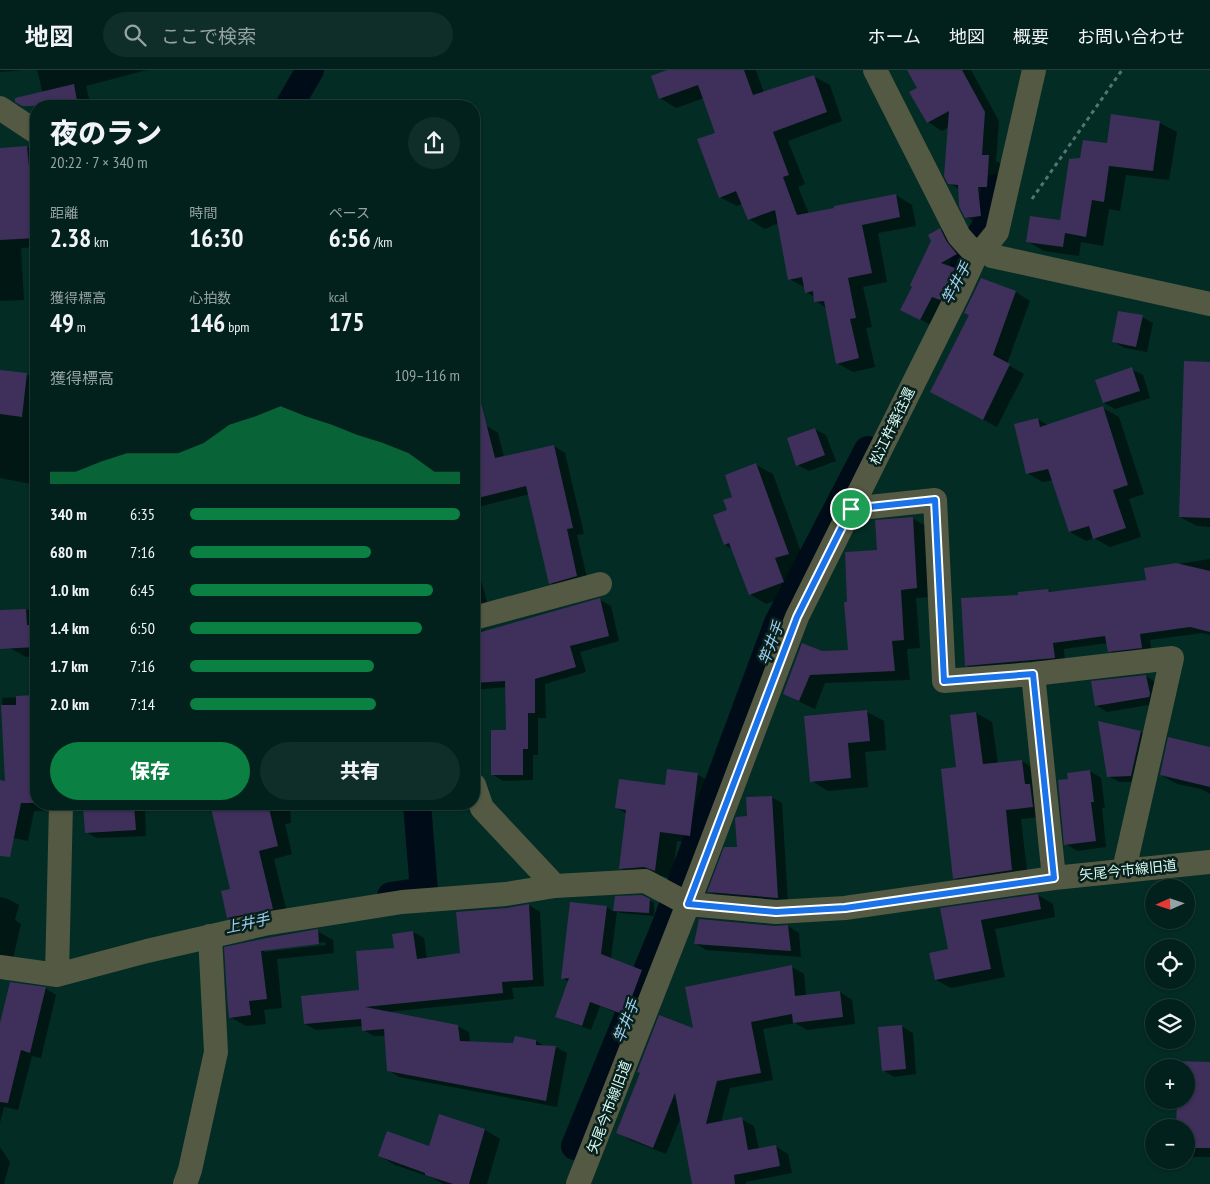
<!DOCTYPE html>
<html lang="ja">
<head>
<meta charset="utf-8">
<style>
	body { margin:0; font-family:"PT Sans Narrow","Noto Sans JP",sans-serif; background:#102e29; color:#f1f3f6; height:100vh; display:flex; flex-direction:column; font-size:19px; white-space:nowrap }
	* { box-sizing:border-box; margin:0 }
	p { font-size:16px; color:#96a3a3 }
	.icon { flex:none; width:28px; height:28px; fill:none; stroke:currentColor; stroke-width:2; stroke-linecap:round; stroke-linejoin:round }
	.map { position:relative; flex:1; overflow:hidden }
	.details { position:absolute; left:30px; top:30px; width:450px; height:710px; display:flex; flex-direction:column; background:#02211c; border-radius:20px; box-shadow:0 1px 4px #0004,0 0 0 1px #233e3b }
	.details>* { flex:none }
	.needle { width:32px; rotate:267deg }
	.tools { position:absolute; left:1145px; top:809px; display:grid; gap:10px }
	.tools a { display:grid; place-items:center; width:50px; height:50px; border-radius:50%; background:#02211c; box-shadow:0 1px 4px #0004,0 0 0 1px #233e3b; font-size:25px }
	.pin { position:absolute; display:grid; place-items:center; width:42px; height:42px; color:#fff; margin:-21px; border:2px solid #fff; border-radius:50%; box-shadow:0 1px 5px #0007 }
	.round { display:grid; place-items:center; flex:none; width:52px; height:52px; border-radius:26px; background:#102e29 }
	.summary { display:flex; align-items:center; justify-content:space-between; height:85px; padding:0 20px }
	h1 { font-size:28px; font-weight:800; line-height:38px }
	.metrics { display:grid; grid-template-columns:repeat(3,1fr); gap:8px; height:85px; padding:5px 20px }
	.metrics div { display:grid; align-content:center }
	.metrics b { font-size:25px; font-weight:800 }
	.metrics small { font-size:14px; font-weight:400 }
	.metrics p { font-size:14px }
	.chart { height:140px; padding:10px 20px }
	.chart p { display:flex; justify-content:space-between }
	.chart svg { width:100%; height:90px; margin-top:5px; fill:#0b8043; opacity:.7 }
	.action { display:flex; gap:10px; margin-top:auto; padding:10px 20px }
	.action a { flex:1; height:58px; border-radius:30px; background:#0b8043; color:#fff; font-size:20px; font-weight:800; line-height:58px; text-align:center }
	.action a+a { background:#102e29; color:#f1f3f6 }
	ul { padding:0 20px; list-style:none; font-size:16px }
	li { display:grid; grid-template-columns:80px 60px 1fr; align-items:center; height:38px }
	li i { height:12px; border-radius:6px; background:#0b8043 }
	header { display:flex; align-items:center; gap:30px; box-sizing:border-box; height:70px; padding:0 25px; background:#02211c; border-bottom:1px solid #233e3b }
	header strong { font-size:24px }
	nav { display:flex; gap:28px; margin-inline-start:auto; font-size:18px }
	.search { width:350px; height:45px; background:#102e29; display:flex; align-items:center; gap:12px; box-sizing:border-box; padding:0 18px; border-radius:28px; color:#96a3a3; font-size:19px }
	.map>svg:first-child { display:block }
	.shadow { fill:#0007; fill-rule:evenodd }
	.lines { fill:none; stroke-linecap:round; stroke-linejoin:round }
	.canal { stroke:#000c18; stroke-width:28 }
	.building { fill:#3f2f5b }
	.path { stroke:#517770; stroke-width:3; stroke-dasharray:4 4; stroke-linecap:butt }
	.street { stroke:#545943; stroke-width:24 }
	.route-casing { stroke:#fff; stroke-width:10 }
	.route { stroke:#1a73e8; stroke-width:6 }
	.labels { text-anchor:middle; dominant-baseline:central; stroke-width:5; stroke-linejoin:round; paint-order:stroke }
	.street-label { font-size:14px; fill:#d9fcf4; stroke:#09201c }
	.water-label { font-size:15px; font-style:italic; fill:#9fd1f4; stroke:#09201c }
</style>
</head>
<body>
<header>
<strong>地図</strong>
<div class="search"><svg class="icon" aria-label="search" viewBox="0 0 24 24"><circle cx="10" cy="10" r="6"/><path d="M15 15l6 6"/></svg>ここで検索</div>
<nav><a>ホーム</a><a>地図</a><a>概要</a><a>お問い合わせ</a></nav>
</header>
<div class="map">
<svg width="1210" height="1114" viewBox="0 0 1210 1114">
	<rect width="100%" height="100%" fill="#032c25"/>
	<!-- shadow -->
	<path class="shadow" d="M0,0h24l-24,2z
		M37,0h110l-61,16 5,20h-45z
		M671,0h85l8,23 49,-17 17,9 12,36 -54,20 17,43 -7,3 11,27 87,-19 16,10 4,21 -38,7 9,49 -24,5 9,40 -6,1 9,39 -22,5 -16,-9 -11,-55 -10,-7 -1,-4 -9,-5v-4l-17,-9 -10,-56 -14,6 -16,-10 -7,-15 -5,2 -17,-9 -4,-63 -12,-36 -28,10 -16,-10z
		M909,0h62l28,51 -3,40 7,4 -2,30 -9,-1 3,30 -14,1 -15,-8 -7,-28 -10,-6v-56l-7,4 -14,-9 -10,-34z
		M165,34l5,2h-10z
		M1160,53l17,9 -8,48 -43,-5 -6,36 -11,-2 -6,37 -22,-4 -2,14 -35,-5 -17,-10 34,-19 20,-63z
		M27,77l9,5v95l-15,1 3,52 -24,1v-151z
		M940,159l10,6 16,25 -14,9 12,6 -33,50 -19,-10z
		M981,210l35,12 14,9 -23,63 17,10 -27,53 -51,-27z
		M1142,247l11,6 -6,29 -22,-4 -11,-6z
		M1210,293v164l-13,-1 -17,-9z
		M1131,299l12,6 7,23 -35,11 -11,-6z
		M0,301l26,3 10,6 -4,46h4v59l-36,-7z
		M1103,338l16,9 25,77 -15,5 12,38 -31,10 -16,-9 -8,3 -16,-9 -17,-52 -10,2 -16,-9 11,-54 11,7z
		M487,356l11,7 6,24 50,-11 11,7 19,81 -7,1 11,47 -27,7 -11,-6 -20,-89 -56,14v-78z
		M815,359l11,6 10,26 -27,10 -11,-6z
		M756,395l17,9 32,89 -14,5 9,24 -34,12 -16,-10 -18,-45 -7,-4 9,-48z
		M912,448l16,9 4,70 -16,1 4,50 -13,1 3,31 -85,3 -10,26 -15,-7 -16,-9 37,-41 29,-1 -1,-48 29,-51z
		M474,485l15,54 -15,8z
		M1210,489v76l-8,-2 -52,7 2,14 -32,3 -11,-6 -1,-8 -44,6 1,14 -88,8 -11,-6 54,-68 28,-7 3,2 96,-10 -2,-13z
		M600,530l11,6 8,35 -39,11 6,20 -41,12 1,34h-8v37h-5v25l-30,1 -11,-7 15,-43v-44l-33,3v-58l12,-2 1,1z
		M36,539v47l-10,1 -16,-9 3,-37z
		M1146,606l11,7 3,20 -53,9 -11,-7z
		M36,626v108h19v6l-21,1 -6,30 -28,-6v-54l6,1 -4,-84z
		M867,642l17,9 2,29 -21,2 3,35 -40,4 -16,-10z
		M976,643l16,9 6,42 24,-3 16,10 11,45 -28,3 7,60 -58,8 -16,-9z
		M1099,653l42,9 11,7 -10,43h-23l-11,-6z
		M1210,676v48l-9,-5 -24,-5 -16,-9 49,-27z
		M668,701l30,4 17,9 -8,61 -30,-4 -5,38 -10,-3 -25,2 -17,-10 7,-54 -10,-6 49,-22z
		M1090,701l11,7 4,30h-3l4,39 -29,4 -11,-7 3,-64v-6z
		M771,727l11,6 6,100 -69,-6 -10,-6 29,-43 10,-31z
		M134,734l11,6 1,26 -49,2 -11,-6 -1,-26z
		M148,734h49v4l-38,2z
		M211,734h79l1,19 -6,1 7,30 -18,5 14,58 -44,9 -16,-8 3,-28z
		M1038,825l15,9 2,13 -60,12 10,48 -54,11 -15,-8 14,-30 -9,-41z
		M642,826l12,7v13l-34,-3 -3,-2 -6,47 30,13 10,5 -16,44 -35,-14 -9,24 -25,-9 -9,-5 12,-34 -6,-4 8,-75 36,4 7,5 2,-14z
		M0,827l8,2 11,6 -4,15 6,4 -8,35 -13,-3z
		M529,835l11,7 4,74 -32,2 2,11 -127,13 70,14 12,6 1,11 44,1 22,-3 10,6h10l11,6 -10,54 -158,-30 -11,-7 -2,-34h-12l-11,-6v-4l-47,4 -11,-6 55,-32 35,-43 18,-17 11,6 3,21 34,-5 46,-45z
		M788,856l11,7 2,24 -95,-7 -11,-7z
		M317,861l16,9 1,13 -57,6 5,49 -18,2 2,14 -20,2 -16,-9 -4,-69zM325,872l1,3 -62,7v-1l6,-2z
		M792,897l12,7 2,22 34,-4 12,8 3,24 -48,6 -12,-7 -32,6 10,51 -43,8 -9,34 20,-3 13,7 5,23 16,-3 13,8 4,19 -46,9v2h-53l-12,-67 -15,37 -36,-14 -12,-8 77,-102z
		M45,918l11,7 -15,63 -9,-2 -14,54 -14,-3 -4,16v-94z
		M901,956l12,7 3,41 -22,3 -11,-7z
		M1210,993v94h-16l-8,-5v-24l-8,-28h8v-32z
		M485,1060l15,9 -13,45h-44l-10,-6 -38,-13 -15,-9 50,-8z
		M0,1077l10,15 -6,22h-4z"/>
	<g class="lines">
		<!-- canal -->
		<path class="canal" d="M289,36l21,-36
			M964,193l24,-41 8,-34
			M391,826l33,-5 -7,-87
			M575,1076l90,-219 113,-304 90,-173"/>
	</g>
	<!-- building -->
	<path class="building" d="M667,0h77l9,25 61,-20 13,37 -54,20 16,43 -6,2 14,38 37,-7v-2l62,-12 4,23 -38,8 10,48 -24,5 8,40 -6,1 9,39 -23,6 -12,-63 -10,1 -1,-11 -8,2 -3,-16 -14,3 -13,-70 -27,10 -12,-29 -17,7 -22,-59 18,-6 -17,-48 -39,14 -8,-23z
		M907,0h55l23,42 -3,43h7l-2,32h-9l3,29 -16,2 -6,-12 -1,-21 -10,-1 -4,-8 5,-65 -22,12 -18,-31 8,-4z
		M74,14l4,22h-56l-7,-4v-4z
		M1111,44l49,7 -7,50 -44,-5 -5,36 -12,-2 -6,37 -21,-4 -2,14 -37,-5 4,-26 30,4 9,-61 11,-1 3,-18 24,3z
		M27,76l5,51h4v41l-36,2v-92z
		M940,158l7,14 10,12 -16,9 14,5 -15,32 -8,-3 -12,23 -20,-10 12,-23 -2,-2 21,-44 -3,-6z
		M981,208l35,13 -23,64 17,9 -27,56 -53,-28 39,-77 -5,-2z
		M1118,241l25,4 -7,32 -24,-5z
		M1184,291l26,1v156l-31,-1z
		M1132,297l8,24 -37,12 -8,-23z
		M0,300l27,3 -5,44 -22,-3z
		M481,333l14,55 59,-13 19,83 -6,1 10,47 -28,8 -23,-98 -52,13v-95z
		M1103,336l25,79 -15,5 13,38 -33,11 -4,-13 -20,6 -21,-63 -22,5 -12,-50 24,-6 2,9z
		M815,358l10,27 -29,11 -9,-28z
		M756,393l33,91 -14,4 9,24 -35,13 -20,-52 -5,2 -11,-30 14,-5 -4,-10 9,-3 -7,-22z
		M913,447l4,71 -16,2 3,50 -12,1 3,30 -85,4 -11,26 -16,-7 19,-51 20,8 26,-1 -4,-48h3l-2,-50 32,-2 -2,-30z
		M1176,493l34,8v61l-20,-5 -50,7 2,14 -34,4 -3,-16 -52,7 2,15 -90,8 -4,-68 57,-3v-3l30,-3 1,3 97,-12 -2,-12z
		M600,528l9,38 -39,10 6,21 -41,12v34h-7v36h-5v26h-32v-45h15l-1,-49 -31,2v-49z
		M26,539l1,16 9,-1v23l-36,2v-39z
		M1146,605l4,19 -1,3 -54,9 -4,-25z
		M36,625v108h-15l-11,54 -10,-1v-76l5,1 -4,-76h15v-9z
		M867,640l3,31 -22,2 3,35 -41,4 -6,-66z
		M976,642l7,52 39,-4 3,24h5l3,23 -27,3 6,60 -59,9 -12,-110 15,-2 -6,-52z
		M1098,651l43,10 -10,45 -24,1z
		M1168,667l42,10v40l-50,-12z
		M667,699l31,4 -8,63 -30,-4 -5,39 -11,-4 -25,2 7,-59 -11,-2 4,-29 46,6z
		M1090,700l4,32h-3l5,39 -32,4 -6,-65 10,-1 -1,-6z
		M772,726l6,102 -71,-6 17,-45h13l-2,-28 1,-2 11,-1 -1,-19z
		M109,734h25l2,26 -51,3 -2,-28z
		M210,734h58l10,42 -19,5 14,58 -46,9 -6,-27 9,-2z
		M1038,824l3,15 -60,11 10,49 -56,11 -6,-27 19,-4 -8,-41z
		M642,825l8,4 -1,14 -36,-2 2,-15z
		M570,832l37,4 -6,48 41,16 -17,45 -35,-13 -8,24 -27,-9 14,-39 -8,1z
		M529,834l4,76 -31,2 1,11 -138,14 93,18 2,16 53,2 2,-7 21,4v5l20,1 -10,55 -159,-30 -3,-42 -22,2 -1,-12 -57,5 -3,-28 58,-6 -3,-39 38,-3 -2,-14 21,-3 4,28 43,-6 -4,-41 51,-4z
		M699,849l76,7 13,-1 3,26 -97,-7z
		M318,859l1,15 -58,7 6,48 -18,2 2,14 -22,3 -2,-22 -3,-49 43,-9z
		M792,895l3,31 45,-5 3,26 -50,6 -1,-9 -41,8 10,51 -44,8 -11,43 36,-7 6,33 28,-5 4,21 -46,9 1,9h-43l-17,-91 -22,55 -37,-15 24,-60 -3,-1 22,-57 34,13 -8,-41z
		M10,912l36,5 -16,66 -9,-3 -13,53 -8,-1v-79z
		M902,955l4,44 -24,2 -4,-44z
		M1178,991l32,1v86h-24v-20h-10l1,-28h9v-32h-8z
		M439,1044l46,15 -16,55h-16l-28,-9v-2l-47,-17 9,-25 42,15z"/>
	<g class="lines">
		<!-- path -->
		<path class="path" d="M1032,129l90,-129"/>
		<!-- street -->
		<path class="street" d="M875,0l84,166 17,19
			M0,38l36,24
			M984,178l8,8 218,48
			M851,439l84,-9 9,181 89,-7 139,-16 -48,212
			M474,548l126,-34
			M1033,604l21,204
			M474,715l8,23 73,78
			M0,897l57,8 90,-24 117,-27 138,-22 104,-8 49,-8 90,-5 43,23 88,8 69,-4 209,-30 156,-16
			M57,905l4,-171
			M185,1114l5,-14 26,-118 -6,-116
			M578,1114l110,-280 109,-287 161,-323 18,-39 8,-7 13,-16 37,-162"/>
	</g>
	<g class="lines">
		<!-- route casing -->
		<g class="route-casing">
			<path id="route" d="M935,430l9,181 89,-7 21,204 -209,30 -69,4 -88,-8 109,-287 54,-108z"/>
		</g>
		<!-- route -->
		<use href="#route" class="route"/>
	</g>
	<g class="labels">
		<!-- street labels -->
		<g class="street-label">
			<text transform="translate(892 356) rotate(-64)">松江杵築往還</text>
			<text transform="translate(1128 800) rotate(-6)">矢尾今市線旧道</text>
			<text transform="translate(609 1037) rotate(-69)">矢尾今市線旧道</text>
		</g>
		<!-- water labels -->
		<g class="water-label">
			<text transform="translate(956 213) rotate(-62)">竿井手</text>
			<text transform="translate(771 573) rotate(-69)">竿井手</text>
			<text transform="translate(247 853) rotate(-12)">上井手</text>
			<text transform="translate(626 951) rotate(-68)">竿井手</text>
		</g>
	</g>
</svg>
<div class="tools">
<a><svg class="needle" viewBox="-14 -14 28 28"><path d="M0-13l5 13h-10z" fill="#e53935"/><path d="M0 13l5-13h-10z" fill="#96a3a3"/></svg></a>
<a><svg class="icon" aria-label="locate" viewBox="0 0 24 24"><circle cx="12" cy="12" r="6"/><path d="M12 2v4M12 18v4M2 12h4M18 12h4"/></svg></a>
<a><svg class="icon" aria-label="layers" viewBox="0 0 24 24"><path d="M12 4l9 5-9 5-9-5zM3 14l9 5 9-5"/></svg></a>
<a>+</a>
<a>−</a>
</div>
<div class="pin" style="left:851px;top:439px;background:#1e9e55"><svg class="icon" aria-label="arrive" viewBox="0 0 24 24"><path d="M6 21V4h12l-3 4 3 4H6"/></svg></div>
<section class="details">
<div class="summary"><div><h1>夜のラン</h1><p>20:22 · 7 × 340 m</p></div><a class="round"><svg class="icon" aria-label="share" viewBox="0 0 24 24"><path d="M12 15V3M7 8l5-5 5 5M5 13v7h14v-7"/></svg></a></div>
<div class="metrics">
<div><p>距離</p><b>2.38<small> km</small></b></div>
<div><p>時間</p><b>16:30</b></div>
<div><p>ペース</p><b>6:56<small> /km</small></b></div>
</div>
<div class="metrics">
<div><p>獲得標高</p><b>49<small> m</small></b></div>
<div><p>心拍数</p><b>146<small> bpm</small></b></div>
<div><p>kcal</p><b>175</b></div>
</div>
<div class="chart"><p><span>獲得標高</span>109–116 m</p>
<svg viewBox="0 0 160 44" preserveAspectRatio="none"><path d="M0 44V38L10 38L20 33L30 29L40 29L50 29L60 24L70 15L80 11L90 6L100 11L110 15L120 20L130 24L140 29L150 38L160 38V44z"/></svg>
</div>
<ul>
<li><b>340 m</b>6:35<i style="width:100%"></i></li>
<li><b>680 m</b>7:16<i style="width:67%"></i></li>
<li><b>1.0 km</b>6:45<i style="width:90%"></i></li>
<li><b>1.4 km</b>6:50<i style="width:86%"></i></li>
<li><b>1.7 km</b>7:16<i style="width:68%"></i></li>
<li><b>2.0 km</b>7:14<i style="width:69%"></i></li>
</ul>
<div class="action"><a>保存</a><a>共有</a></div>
</section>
</div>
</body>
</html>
